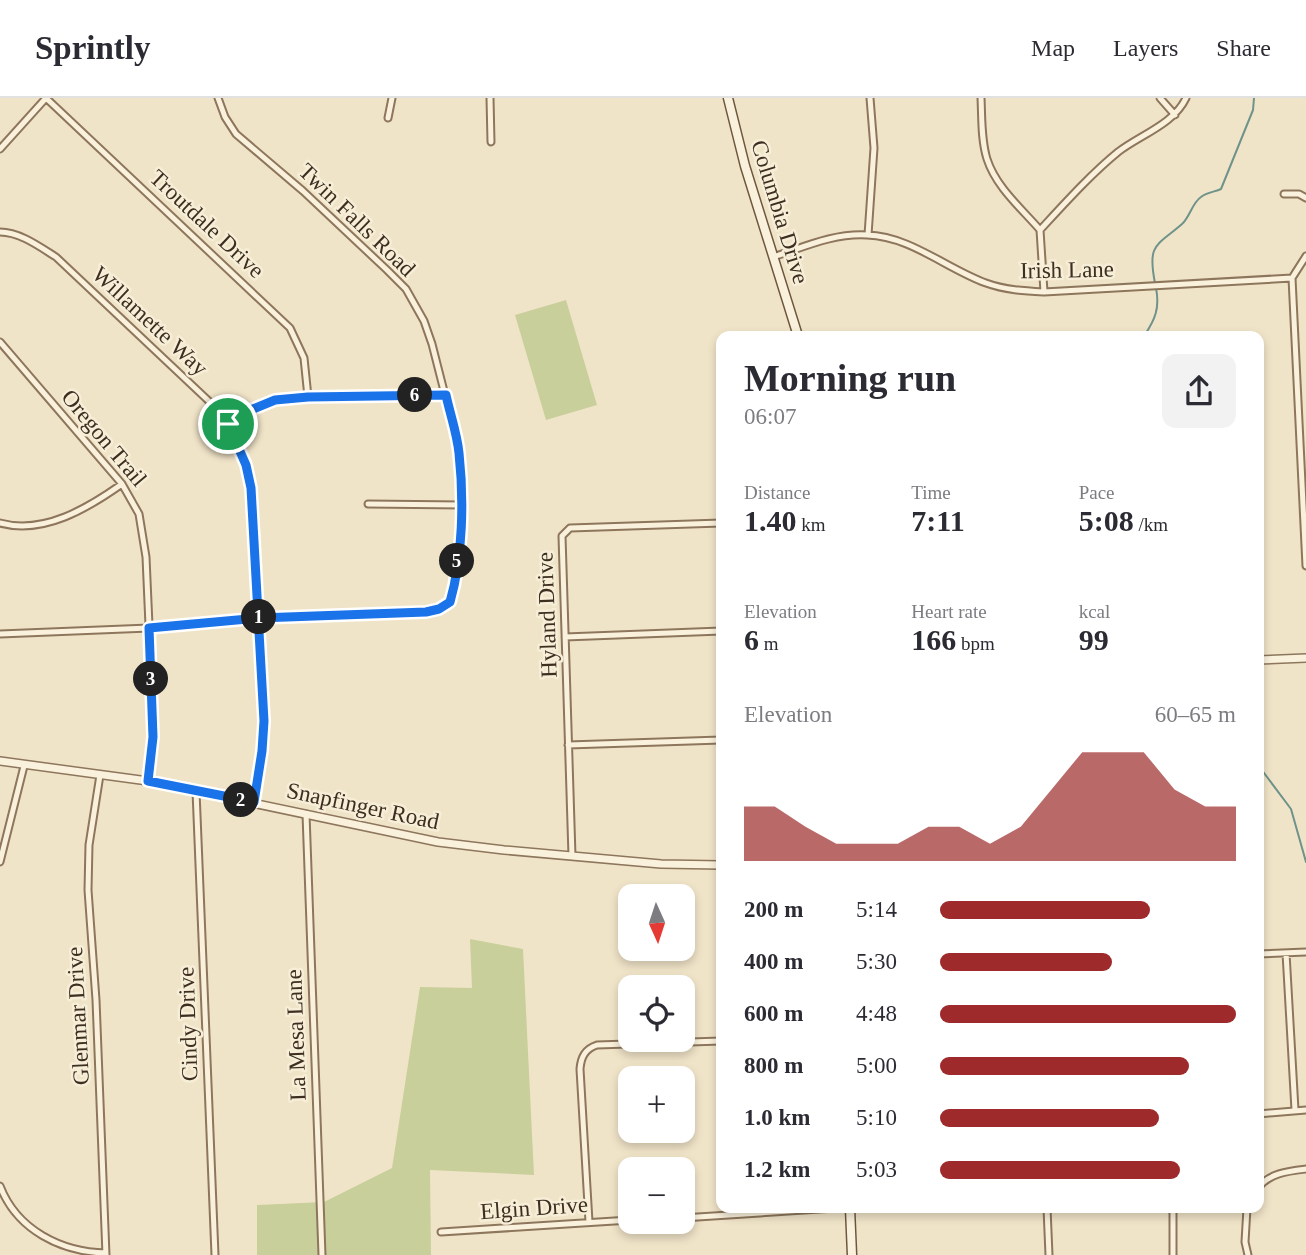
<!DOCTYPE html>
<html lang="en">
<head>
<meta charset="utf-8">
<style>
	body { margin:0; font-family:"Times New Roman",serif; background:#f2f2f3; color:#2b2b33; height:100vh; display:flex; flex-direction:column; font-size:26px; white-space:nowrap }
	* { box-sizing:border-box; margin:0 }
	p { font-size:23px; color:#7c7c81 }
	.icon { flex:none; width:38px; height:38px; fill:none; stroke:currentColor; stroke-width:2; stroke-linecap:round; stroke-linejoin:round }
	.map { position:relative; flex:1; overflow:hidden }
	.sheet { position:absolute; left:716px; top:233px; width:548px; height:882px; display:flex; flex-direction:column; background:#fff; border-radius:14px; box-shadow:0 4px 10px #0003 }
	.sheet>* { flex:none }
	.needle { width:46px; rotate:177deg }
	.buttons { position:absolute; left:618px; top:786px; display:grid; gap:14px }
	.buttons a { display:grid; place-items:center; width:77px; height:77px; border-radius:14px; background:#fff; box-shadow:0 4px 10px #0003; font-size:35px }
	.pin { position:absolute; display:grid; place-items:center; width:60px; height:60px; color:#fff; margin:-30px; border:4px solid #fff; border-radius:50%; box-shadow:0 2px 7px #0007 }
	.km { position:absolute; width:35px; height:35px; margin:-18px; border-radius:50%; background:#222; color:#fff; font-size:19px; line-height:35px; text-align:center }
	.round { display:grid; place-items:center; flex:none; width:74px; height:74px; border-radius:14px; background:#f2f2f3 }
	.overview { display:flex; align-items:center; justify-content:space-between; height:119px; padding:0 28px }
	h1 { font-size:38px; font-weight:800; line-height:52px }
	.stats { display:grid; grid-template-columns:repeat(3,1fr); gap:10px; height:119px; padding:7px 28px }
	.stats div { display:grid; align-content:center }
	.stats b { font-size:30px; font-weight:800 }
	.stats small { font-size:19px; font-weight:400 }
	.stats p { font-size:19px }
	.chart { height:196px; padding:14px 28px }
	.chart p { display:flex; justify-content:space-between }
	.chart svg { width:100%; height:126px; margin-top:7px; fill:#9e2a2b; opacity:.7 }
	ul { padding:0 28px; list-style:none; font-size:23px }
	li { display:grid; grid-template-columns:112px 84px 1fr; align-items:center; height:52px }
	li i { height:18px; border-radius:9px; background:#9e2a2b }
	header { display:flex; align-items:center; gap:42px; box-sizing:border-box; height:98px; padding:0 35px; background:#fff; border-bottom:2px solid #e1e1e2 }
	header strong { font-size:33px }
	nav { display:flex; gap:38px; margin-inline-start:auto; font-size:24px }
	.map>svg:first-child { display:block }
	.green { fill:#c9cf9b }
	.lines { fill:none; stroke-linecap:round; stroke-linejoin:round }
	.stream { stroke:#6f938a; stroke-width:2 }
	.minor-casing { stroke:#8d765c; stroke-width:9 }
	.tertiary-casing { stroke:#8d765c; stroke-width:10 }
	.secondary-casing { stroke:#6f573f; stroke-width:11 }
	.minor { stroke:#faf1dc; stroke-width:5 }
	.tertiary { stroke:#faf1dc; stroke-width:7 }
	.secondary { stroke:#faf1dc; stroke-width:8 }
	.route-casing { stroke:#fff; stroke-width:14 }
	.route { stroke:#1a73e8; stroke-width:9 }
	.labels { text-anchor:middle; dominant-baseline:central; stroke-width:5; stroke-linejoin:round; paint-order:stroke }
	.street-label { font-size:23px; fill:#3d2e20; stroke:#f7eed8 }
</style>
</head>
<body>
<header>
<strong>Sprintly</strong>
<nav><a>Map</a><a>Layers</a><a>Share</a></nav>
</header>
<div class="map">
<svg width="1306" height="1157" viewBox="0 0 1306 1157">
	<rect width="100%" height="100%" fill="#f0e4c8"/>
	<!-- green -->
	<path class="green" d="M566,202l31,105 -51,15 -31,-105z
		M470,841l53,10 11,226 -104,-5 1,85h-174v-50l67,-3 68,-34 28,-181 52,1z"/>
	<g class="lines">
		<!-- stream -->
		<path class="stream" d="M1155,185c-8,-40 2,-37 27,-59 8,-7 10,-21 19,-27 6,-5 14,-5 20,-8l32,-79 1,-12
			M1144,238c11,-16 16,-28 12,-48
			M1258,667l33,44 15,53"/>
		<!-- minor casing -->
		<g class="minor-casing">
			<path id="minor" d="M490,0l1,44
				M981,0c1,20 0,42 6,61 9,28 34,49 53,71
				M1160,0l15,17
				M388,20l4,-20
				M0,51l46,-51 244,230 14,30 4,39
				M1284,96h15l7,4
				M0,134c20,0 40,15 56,25l157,148c14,18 26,38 33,61 10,32 8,68 10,101 3,51 9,104 8,155 0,27 -5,53 -10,80
				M868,137l6,-87 -4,-50
				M1306,158l-14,22 14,288
				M773,159c31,-10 61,-24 94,-22 43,1 80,34 119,48 19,7 39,8 58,9l248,-14
				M1044,194l-4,-62c25,-27 50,-55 78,-78 22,-17 56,-28 68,-54
				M0,244l122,142 17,30 7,43 6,137 1,43 -5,44
				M228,326l25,-15 22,-9 33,-3 137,-2
				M368,406l94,1
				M0,425c44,12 88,-15 122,-39
				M0,536l149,-6 110,-10 167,-6 13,-3 11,-7 6,-24 6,-73 -3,-55 -27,-106 -8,-23 -18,-32 -19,-19 -84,-79 -67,-57 -11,-17 -7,-19
				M565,539l156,-6
				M568,647l153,-5
				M100,677l-11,70 -1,45 8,110 10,255
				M196,693l19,464
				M306,716l16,441
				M572,758l-10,-320 8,-8 151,-5
				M0,764l24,-96
				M1286,855l9,157
				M1258,856l48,-2
				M1258,1016l48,-4
				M0,1088c17,44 61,66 106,67
				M1258,1090c11,-15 31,-17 48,-19
				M1047,1110l2,47
				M1173,1110v47
				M1247,1110l-2,34 3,13
				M682,1120l153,-10
				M589,1124l-9,-153c1,-12 5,-20 17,-24l124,-4
				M441,1134l189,-12"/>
		</g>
		<!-- tertiary casing -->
		<g class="tertiary-casing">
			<path id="tertiary" d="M1258,562l48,-2
				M0,663l148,20 290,61 66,8 157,14 60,1"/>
		</g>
		<!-- secondary casing -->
		<g class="secondary-casing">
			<path id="secondary" d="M728,0l17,68 53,170
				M850,1110l2,47"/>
		</g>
		<!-- minor -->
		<use href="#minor" class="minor"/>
		<!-- tertiary -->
		<use href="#tertiary" class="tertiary"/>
		<!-- secondary -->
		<use href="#secondary" class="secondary"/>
	</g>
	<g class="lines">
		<!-- route casing -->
		<g class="route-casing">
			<path id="route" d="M228,326l18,41 5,23 13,233 -2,30 -8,51 -106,-21 5,-44 -4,-109 110,-10 167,-6 13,-3 11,-7c13,-45 14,-103 9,-149 -2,-20 -9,-39 -13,-58l-138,2 -33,3 -22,9 -25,15"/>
		</g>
		<!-- route -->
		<use href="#route" class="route"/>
	</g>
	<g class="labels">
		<!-- street labels -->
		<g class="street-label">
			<text transform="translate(780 114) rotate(73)">Columbia Drive</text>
			<text transform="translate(357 122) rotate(44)">Twin Falls Road</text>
			<text transform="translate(207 126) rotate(43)">Troutdale Drive</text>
			<text transform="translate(1067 172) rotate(-1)">Irish Lane</text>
			<text transform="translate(150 223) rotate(43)">Willamette Way</text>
			<text transform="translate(104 340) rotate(50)">Oregon Trail</text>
			<text transform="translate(547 517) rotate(-92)">Hyland Drive</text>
			<text transform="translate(363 708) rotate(12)">Snapfinger Road</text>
			<text transform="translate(78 918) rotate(-93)">Glenmar Drive</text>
			<text transform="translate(188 926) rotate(-92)">Cindy Drive</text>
			<text transform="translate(296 937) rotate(-92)">La Mesa Lane</text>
			<text transform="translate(534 1110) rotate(-4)">Elgin Drive</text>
		</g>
	</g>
</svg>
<div class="buttons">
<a><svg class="needle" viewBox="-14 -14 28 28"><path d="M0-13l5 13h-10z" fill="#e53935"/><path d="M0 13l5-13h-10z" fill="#7c7c81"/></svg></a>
<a><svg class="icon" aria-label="locate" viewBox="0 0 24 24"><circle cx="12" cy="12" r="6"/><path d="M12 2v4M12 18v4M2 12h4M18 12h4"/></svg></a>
<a>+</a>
<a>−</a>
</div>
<div class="pin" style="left:228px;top:326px;background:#1e9e55"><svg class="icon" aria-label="arrive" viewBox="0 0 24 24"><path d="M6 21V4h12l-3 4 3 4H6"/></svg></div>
<b class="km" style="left:259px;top:519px">1</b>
<b class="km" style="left:241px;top:702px">2</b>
<b class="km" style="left:151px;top:581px">3</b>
<b class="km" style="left:457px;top:463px">5</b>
<b class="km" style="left:415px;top:297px">6</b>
<section class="sheet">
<div class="overview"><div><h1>Morning run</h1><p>06:07</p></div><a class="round"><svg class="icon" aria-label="share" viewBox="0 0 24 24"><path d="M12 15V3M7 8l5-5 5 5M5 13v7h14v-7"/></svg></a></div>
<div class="stats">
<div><p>Distance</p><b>1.40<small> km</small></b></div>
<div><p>Time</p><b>7:11</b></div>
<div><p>Pace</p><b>5:08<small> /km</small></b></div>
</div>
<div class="stats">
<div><p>Elevation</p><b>6<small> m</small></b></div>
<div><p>Heart rate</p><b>166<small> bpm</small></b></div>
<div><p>kcal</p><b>99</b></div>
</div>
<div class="chart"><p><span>Elevation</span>60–65 m</p>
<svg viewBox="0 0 160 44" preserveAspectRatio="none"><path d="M0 44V25L10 25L20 32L30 38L40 38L50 38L60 32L70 32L80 38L90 32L100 19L110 6L120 6L130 6L140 19L150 25L160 25V44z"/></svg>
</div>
<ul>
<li><b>200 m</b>5:14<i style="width:71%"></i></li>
<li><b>400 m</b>5:30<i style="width:58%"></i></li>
<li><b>600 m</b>4:48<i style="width:100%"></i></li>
<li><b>800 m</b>5:00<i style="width:84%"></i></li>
<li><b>1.0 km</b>5:10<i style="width:74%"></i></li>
<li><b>1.2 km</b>5:03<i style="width:81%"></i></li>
</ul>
</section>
</div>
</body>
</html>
